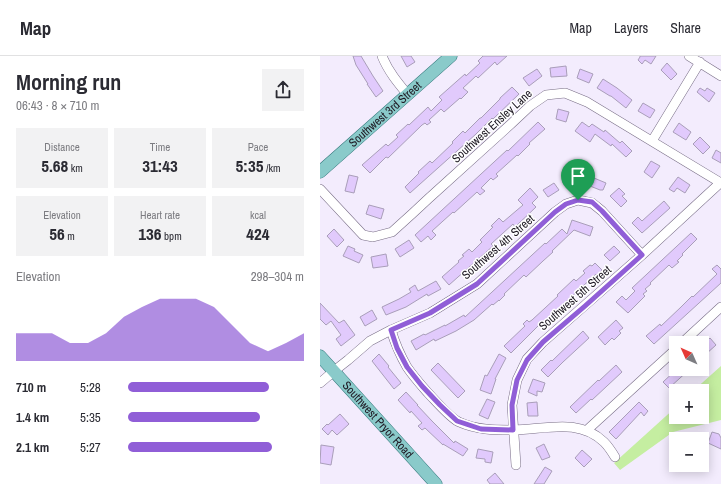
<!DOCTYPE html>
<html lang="en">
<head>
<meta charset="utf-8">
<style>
	body { margin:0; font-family:"Archivo Narrow",sans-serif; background:#f2f2f3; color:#2b2b33; height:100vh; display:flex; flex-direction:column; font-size:15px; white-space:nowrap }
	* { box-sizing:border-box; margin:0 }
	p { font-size:13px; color:#7c7c81 }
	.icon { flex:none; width:22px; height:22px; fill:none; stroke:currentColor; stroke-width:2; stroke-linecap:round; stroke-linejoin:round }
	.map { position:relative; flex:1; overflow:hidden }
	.sheet { display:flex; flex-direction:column; background:#fff; width:320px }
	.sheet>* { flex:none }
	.needle { width:26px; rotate:315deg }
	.buttons { position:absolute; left:349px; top:280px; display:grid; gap:8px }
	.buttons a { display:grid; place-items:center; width:40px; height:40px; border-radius:0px; background:#fff; box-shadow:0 2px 10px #0003; font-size:20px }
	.pin { position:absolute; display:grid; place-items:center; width:34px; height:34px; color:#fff; margin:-41px -17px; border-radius:50% 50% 50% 0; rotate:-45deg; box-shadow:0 0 4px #0007 }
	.pin .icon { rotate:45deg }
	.round { display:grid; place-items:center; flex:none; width:42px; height:42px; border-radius:0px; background:#f2f2f3 }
	.head { display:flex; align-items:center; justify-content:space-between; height:68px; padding:0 16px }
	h1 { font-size:22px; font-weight:700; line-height:30px }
	.stats { display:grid; grid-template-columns:repeat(3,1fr); gap:6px; height:68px; padding:4px 16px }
	.stats div { display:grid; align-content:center; border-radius:0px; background:#f2f2f3; text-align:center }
	.stats b { font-size:17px; font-weight:700 }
	.stats small { font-size:11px; font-weight:400 }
	.stats p { font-size:11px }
	.chart { height:112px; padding:8px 16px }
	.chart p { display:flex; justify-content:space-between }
	.chart svg { width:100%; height:72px; margin-top:4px; fill:#905ed7; opacity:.7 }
	ul { padding:0 16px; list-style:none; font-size:13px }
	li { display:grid; grid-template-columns:64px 48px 1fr; align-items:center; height:30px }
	li i { height:10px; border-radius:5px; background:#905ed7 }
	header { display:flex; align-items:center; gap:24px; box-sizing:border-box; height:56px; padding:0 20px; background:#fff; border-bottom:1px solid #e1e1e2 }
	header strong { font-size:19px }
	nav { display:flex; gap:22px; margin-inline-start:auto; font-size:14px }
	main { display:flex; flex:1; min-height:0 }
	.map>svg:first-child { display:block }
	.green { fill:#c5eea1 }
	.building { fill:#e1cafc; stroke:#a99eb9 }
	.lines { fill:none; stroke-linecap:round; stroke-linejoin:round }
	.minor-casing { stroke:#786d86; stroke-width:10 }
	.major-casing { stroke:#327579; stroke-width:13 }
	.minor { stroke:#fff; stroke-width:9 }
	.major { stroke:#8acaca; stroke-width:12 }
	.route-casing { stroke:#fff; stroke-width:8 }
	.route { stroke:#905ed7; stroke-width:5 }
	.labels { text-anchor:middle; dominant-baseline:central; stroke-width:3; stroke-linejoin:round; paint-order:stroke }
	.street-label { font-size:12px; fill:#1e1923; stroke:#fff }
</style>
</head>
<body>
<header>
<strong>Map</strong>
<nav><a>Map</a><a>Layers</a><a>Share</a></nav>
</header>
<main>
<section class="sheet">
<div class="head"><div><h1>Morning run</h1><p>06:43 · 8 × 710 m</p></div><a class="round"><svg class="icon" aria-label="share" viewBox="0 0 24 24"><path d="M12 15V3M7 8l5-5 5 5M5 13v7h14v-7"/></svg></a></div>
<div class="stats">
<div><p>Distance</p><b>5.68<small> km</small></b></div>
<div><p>Time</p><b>31:43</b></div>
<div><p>Pace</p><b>5:35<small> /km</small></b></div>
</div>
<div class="stats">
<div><p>Elevation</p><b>56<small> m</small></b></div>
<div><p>Heart rate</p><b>136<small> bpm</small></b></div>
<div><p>kcal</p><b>424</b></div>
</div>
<div class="chart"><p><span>Elevation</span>298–304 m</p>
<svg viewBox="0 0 160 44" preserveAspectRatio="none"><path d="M0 44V27L10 27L20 27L30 33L40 33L50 27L60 17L70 11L80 6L90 6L100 6L110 11L120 22L130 33L140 38L150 33L160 27V44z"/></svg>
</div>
<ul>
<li><b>710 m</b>5:28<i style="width:80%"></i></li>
<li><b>1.4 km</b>5:35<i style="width:75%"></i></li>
<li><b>2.1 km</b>5:27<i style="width:82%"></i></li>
</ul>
</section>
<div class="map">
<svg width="401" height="428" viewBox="0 0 401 428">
	<rect width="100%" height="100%" fill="#f3ecfd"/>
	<!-- green -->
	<path class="green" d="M401,310v54l-48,12 -53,38 -6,-7 62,-56v10h26v-26h-9z"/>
	<!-- building -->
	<path class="building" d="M33,0h8l12,20 10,15 -7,6 -9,-13h1l-12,-19z
		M81,0h10l4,6 -8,5z
		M163,0h24l-10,9 -2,-3 -17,16 -2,-2 -13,12 5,4 -7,7 -1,-1 -16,14 -3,-3 -12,11 2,2 -4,3 -2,-2 -3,2 -34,33 -2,-1 -16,16 -8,-8 24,-21 2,2 10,-9 -2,-2 12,-11 1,1 19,-18 3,4 11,-11 -3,-3 26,-23 1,2 14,-13 -2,-2z
		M320,0h16l-5,8 -6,-4 -3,4 -4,-4 2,-3z
		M347,7l10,11 -6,6 -10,-10z
		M246,10l1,10 -16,1 -1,-9z
		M217,13l5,7 -13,10 -6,-8z
		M260,13l13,5 -4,9 -12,-5z
		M283,23l14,9 15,12 -6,8 -15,-12h-1l-13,-8z
		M192,31l7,7 -26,25 -1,-1 -16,16 -66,59 -5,-6 14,-14 -1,-1 12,-11 2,2 21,-20 -1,-1 11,-11 2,2 15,-15h1l19,-19v-1z
		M380,32l5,3 2,-3 8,5 -6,9 -12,-10z
		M323,47l12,7 -5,8 -12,-7z
		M238,53l11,3 -3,10 -10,-3z
		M218,66l7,7 -16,14 1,1 -12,12 -1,-1 -21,19 2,2 -5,4 -2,-2 -10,10 4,3 -5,4 -3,-3 -23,21 -1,-1 -21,19 4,4 -5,5 -3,-4 -7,6 -6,-7 92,-85 1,1z
		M262,66l7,5 3,-3 12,8 1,-2 15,13 2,-2 10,10 -6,6 -14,-13 -1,2 -16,-12 -5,8 -15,-11z
		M359,67l12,9 -5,8 -13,-8z
		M380,81l10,10 -7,7 -10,-10z
		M396,94l5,3v10l-9,-5z
		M331,105l9,5 -8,12 -8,-6z
		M260,116l3,10 -16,4 -3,-10z
		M29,119l9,2 -4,16 -9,-2z
		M358,121l12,8 -5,8 -8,-5 -3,4 -5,-3z
		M274,122l12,5 -3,7h-3l-10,-4z
		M234,127l5,7 -11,7 -5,-7z
		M210,132l8,9 -6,6 4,4 -21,20 -2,-3 -22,20 2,2 -44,39 -7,-8 17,-15 -1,-1 6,-5 -2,-1 7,-6 3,3 10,-10 -2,-2 13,-13 -2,-1 8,-8 4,4 20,-17 -5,-5z
		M299,132l6,6 -3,2 5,5 -6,6 -11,-11z
		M344,145l6,7 -28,25 -10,-10 6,-6 4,4z
		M49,149l15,4 -3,10 -15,-5z
		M252,164l21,7 -3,9 -16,-6 -22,21 1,1 -10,9 -17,16 -2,-2 -20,19 1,1 -6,6v-1l-6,5 -1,-1 -18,16 -18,11 -21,10 -1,-2 -18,11 -5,-9 13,-7 1,1 20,-10v1l19,-11 1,2 80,-74 1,1 16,-15 5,5z
		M14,173l10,11 -7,7 -10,-11z
		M371,177l6,6 -15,15 1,1 -6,6 2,1 -7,6 -3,-3 -19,18 1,1 -6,5 2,2 -4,3 2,2 -17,17 -12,-11 6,-6 4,4 9,-9 -3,-3z
		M89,184l5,8 -14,9 -5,-8z
		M28,190l7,3 -1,2 9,4 -4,8 -16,-7z
		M294,190l6,6 -10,9 -6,-6z
		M66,198l2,12 -15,2 -2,-11z
		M275,207l7,7 -5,5 -1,-1 -54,50 -1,-1 -30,30 -7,-7 21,-20 -2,-2 4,-4 2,2 3,-2 26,-24 -1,-1 17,-16 2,2 9,-8 -2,-2 7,-6 2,1z
		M397,209l4,4v14l-67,61 -8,-8 14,-12 1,2 20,-19 11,-11 1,1 24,-23 -5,-5z
		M116,225l5,8 -13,7 -1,-2 -21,13 -20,8 -4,-8 17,-8 12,-7 -2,-3 6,-4 3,6z
		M0,247l19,20 5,-3 11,15 -14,11 -5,-7 5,-4 -10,-14 -5,4 -6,-6z
		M52,254l5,9 -12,7 -5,-9z
		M296,264l7,8 -4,3 2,2 -7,7 -2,-2 -7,7 -7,-8z
		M263,275l6,7 -26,24 -15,15 -7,-7 10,-10 1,1z
		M390,282l6,7 -10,9 -4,-4v-4z
		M59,298l10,12 -1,1 13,16 -7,6 -22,-28z
		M179,298l7,4 -11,21h1l-5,15 -11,-4 5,-15 2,1z
		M118,307l27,28 -7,7 -27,-28z
		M296,309l6,7 -30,28 -1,-1 -15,14 -6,-6 28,-27 1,1z
		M357,313h13l-21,19 -6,-6z
		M213,323l12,4 -3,9 -5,-1v5l-9,-4z
		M86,336l12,13h-1l15,16 22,22 1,-2 13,8 -5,7 -20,-12v1l-18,-17 -3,2 -4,-4 4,-3 -11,-12 -1,2 -12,-13z
		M167,343l8,3 -7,17 -9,-4z
		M217,346l1,14h-10l-1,-13z
		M319,346l9,9 -4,5 -3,-4 -25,27 -7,-7z
		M20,358l9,10 -12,11 -5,-5 -4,5 -6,-6 5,-5 1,1z
		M392,376l7,2 2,4v11l-13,-6z
		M224,388l6,13 -8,3 -6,-12z
		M1,389l13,2 -3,18 -11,-2z
		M158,393l15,3 -2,11 -6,-1v-3l-9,-1z
		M262,394l10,9 -8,8 -9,-9z
		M225,411l7,4 -8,13h-10z
		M175,417l9,11h-14l-3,-4z"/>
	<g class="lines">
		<!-- minor casing -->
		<g class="minor-casing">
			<path id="minor" d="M62,0c6,15 16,27 26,39
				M369,0l32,20
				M332,85l48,-79
				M0,133l43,46 10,2 19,-5 21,-19 15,-14 84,-76 18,-17 16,-11 19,-2 22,9 134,81
				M71,274c4,13 9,25 16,37 6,9 14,18 21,26 7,7 22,25 31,29 18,8 35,8 54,8 31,0 65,-13 91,12 4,4 8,10 11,15
				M362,287l39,-36
				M0,327l14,-12 14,-11 22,-19 21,-11 39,-17 47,-29 78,-72 11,-8 12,-4 14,3 10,8 40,44
				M266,375l90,-82
				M196,409l-4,-60 5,-25 10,-21 16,-17 99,-87 78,-72"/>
		</g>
		<!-- major casing -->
		<g class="major-casing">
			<g id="major">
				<path id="s1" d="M0,116l131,-116"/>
				<path id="s2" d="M0,300l116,128"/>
			</g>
		</g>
		<!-- minor -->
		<use href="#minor" class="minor"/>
		<!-- major -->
		<use href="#major" class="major"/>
	</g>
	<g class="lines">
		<!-- route casing -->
		<g class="route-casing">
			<path id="route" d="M258,144l14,2 10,9 40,44 -57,51 -42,36 -16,18 -10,20 -5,25 1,25 -32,-1 -24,-8 -17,-16 -18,-19 -15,-19 -10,-19 -6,-18 39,-17 47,-29 78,-72 11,-8z"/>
		</g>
		<!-- route -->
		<use href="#route" class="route"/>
	</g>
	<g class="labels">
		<!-- street labels -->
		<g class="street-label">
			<text stroke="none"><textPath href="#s1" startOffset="87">Southwest 3rd Street</textPath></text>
			<text transform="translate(172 70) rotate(-42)">Southwest Ensley Lane</text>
			<text transform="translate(178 191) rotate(-41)">Southwest 4th Street</text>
			<text transform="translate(255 242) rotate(-41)">Southwest 5th Street</text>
			<text stroke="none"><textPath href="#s2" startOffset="86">Southwest Pryor Road</textPath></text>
		</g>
	</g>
</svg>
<div class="buttons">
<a><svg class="needle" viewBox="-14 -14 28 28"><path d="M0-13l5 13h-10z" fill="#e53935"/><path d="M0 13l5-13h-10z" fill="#7c7c81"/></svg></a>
<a>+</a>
<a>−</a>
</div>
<div class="pin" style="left:258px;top:144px;background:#1e9e55"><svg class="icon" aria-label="arrive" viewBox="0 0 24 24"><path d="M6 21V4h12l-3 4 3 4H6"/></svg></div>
</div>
</main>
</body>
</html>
